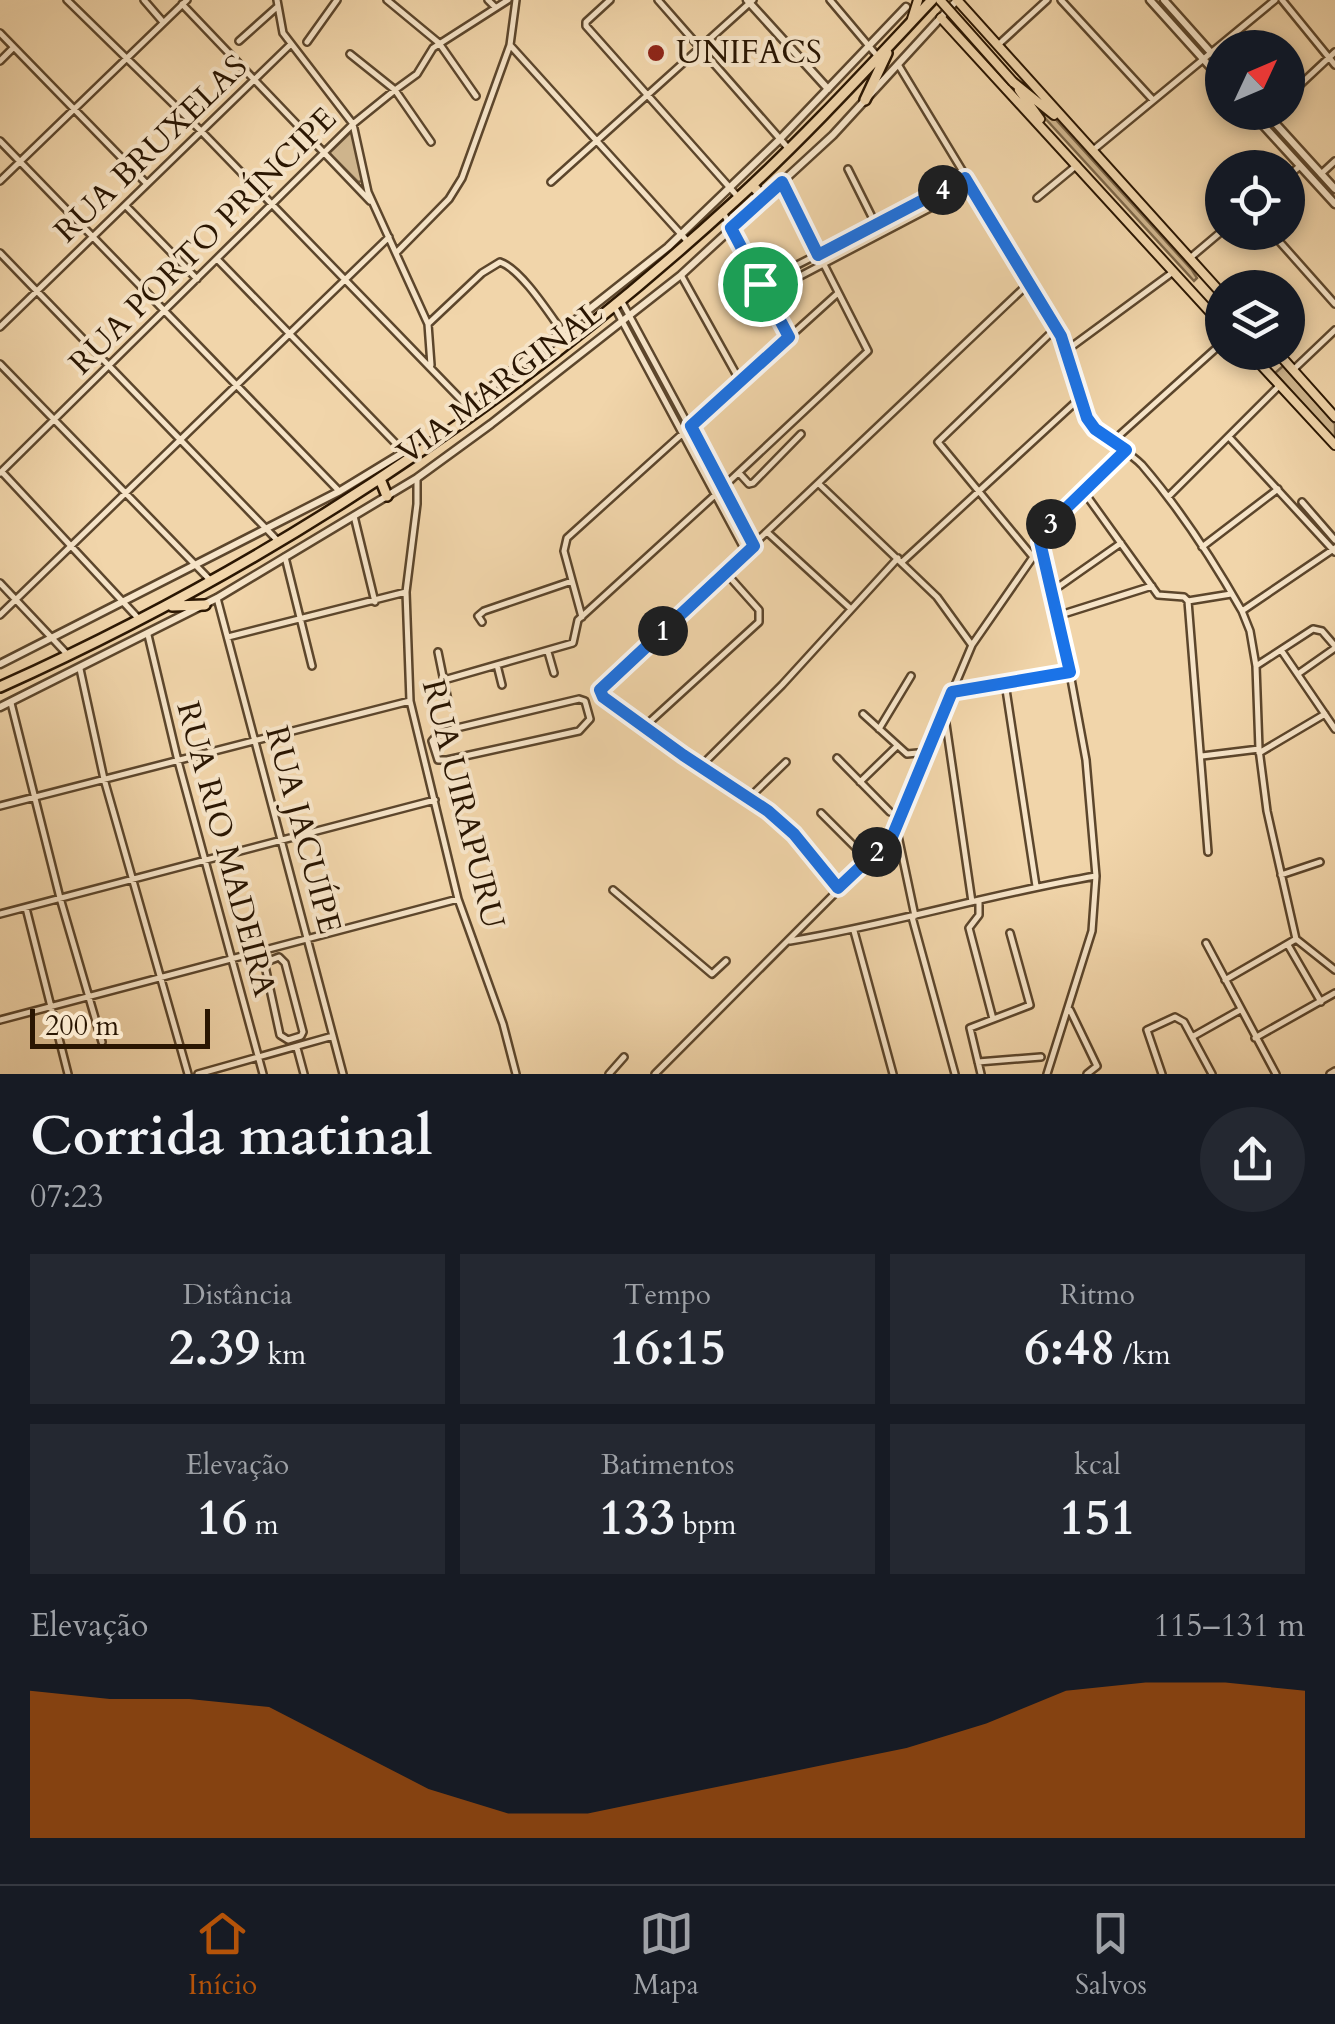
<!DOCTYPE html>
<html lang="pt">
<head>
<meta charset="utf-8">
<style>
	body { margin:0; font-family:Cardo,serif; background:#242831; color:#f1f3f6; height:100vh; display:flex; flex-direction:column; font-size:38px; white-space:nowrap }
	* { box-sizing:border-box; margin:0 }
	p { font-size:32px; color:#9ea1a6 }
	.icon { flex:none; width:55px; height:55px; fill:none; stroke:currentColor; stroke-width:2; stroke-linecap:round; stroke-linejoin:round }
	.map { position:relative; height:1074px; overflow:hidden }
	.details { display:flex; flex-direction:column; background:#171b24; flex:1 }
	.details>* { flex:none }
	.needle { width:65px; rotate:46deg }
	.buttons { position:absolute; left:1205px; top:30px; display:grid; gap:20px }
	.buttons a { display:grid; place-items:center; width:100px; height:100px; border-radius:50%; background:#171b24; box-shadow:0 5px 15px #0003; font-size:50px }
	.scale { position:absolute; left:30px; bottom:25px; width:180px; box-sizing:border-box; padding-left:10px; border:5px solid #2a1602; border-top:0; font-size:28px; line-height:35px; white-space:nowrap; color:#2a1602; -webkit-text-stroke:8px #f6e4c8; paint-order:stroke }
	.pin { position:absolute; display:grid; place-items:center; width:85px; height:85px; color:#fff; margin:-42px; border:5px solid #fff; border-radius:50%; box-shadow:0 2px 10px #0007 }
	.km { position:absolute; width:50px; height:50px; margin:-25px; border-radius:50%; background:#222; color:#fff; font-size:28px; line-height:50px; text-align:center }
	.round { display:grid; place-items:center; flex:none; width:105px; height:105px; border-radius:52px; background:#242831 }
	.summary { display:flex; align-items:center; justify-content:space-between; height:170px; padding:0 30px }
	h1 { font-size:55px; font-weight:800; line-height:75px }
	.metrics { display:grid; grid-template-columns:repeat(3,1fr); gap:15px; height:170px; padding:10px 30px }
	.metrics div { display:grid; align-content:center; border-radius:0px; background:#242831; text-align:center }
	.metrics b { font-size:50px; font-weight:800 }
	.metrics small { font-size:28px; font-weight:400 }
	.metrics p { font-size:28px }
	.chart { height:280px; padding:20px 30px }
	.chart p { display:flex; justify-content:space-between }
	.chart svg { width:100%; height:180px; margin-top:10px; fill:#b45309; opacity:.7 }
	.tabs { display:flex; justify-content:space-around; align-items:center; height:140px; border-top:2px solid #363941; background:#171b24; font-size:28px; color:#9ea1a6 }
	.tabs a { display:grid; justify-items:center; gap:5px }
	.tabs .on { color:#b45309 }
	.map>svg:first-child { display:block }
	.green { fill:#cfb58d; stroke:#7c6648; stroke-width:2.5 }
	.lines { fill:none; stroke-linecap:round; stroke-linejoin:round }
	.minor-casing { stroke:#5c462c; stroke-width:10 }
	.tertiary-casing { stroke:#5c462c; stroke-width:11 }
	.primary-casing { stroke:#2a1602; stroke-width:12 }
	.trunk-casing { stroke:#2a1602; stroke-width:14 }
	.minor { stroke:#f6e4c8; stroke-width:5 }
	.tertiary { stroke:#f6e4c8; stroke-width:6 }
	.primary { stroke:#f1d5aa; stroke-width:8 }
	.trunk { stroke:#f1d5aa; stroke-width:9 }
	.primary-bridge-casing { stroke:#2a1602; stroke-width:12; stroke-linecap:butt }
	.primary-bridge { stroke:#f1d5aa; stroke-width:8 }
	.route-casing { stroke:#fff; stroke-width:20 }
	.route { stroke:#1a73e8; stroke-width:12 }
	.poi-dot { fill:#8f2418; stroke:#f6e4c8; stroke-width:4 }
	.labels { text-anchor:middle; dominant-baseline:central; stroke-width:8; stroke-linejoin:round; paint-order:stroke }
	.poi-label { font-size:32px; fill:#2a1602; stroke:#f6e4c8; text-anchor:start }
	.street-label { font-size:32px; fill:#2a1602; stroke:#f6e4c8 }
</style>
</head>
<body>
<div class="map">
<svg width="1335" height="1074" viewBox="0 0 1335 1074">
	<rect width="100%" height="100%" fill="#f1d5aa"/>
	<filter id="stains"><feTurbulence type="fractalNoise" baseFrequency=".002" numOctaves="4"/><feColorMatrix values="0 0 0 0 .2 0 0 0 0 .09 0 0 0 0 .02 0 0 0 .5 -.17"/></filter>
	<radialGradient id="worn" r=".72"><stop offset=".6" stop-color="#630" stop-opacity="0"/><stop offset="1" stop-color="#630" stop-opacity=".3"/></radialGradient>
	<!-- green -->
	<path class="green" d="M1026,93l23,19 143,158 5,8 -3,3 -151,-165z
		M353,130l10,51 -5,1 -29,-29z
		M1283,366l52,58v15l-60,-66z"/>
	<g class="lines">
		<!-- minor casing -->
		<g class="minor-casing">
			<path id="minor" d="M67,0l134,131 273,282
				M144,0l19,22
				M277,0l6,33 70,91 15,68 60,132 3,41
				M387,0l52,43 37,53
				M488,0l7,7
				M610,0l-24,22v4l153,172
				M658,0l130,148
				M830,0l49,58
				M1061,0l92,100
				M1282,0l53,65
				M182,4l188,197
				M0,33l147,151
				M239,41l38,-34
				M307,42l30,-42
				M510,45l179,198
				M998,45l49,-45
				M350,54l45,36 22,-16 16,-26 75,-48
				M0,61l13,-13
				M899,66l158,261c15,29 15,66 32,94 12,20 37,27 53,44 38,44 71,95 100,146l8,20 6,35 3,83 8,62 29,128 39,31
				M1288,96l47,-44
				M0,141l339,350
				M1092,151l183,-151
				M848,169l28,56
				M1321,174l14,-13
				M1288,176l12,-10
				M0,181l187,-181
				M551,182l202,-182
				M1037,198l40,-33
				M126,206l71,73
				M723,212l66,125
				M1271,232l64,72
				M397,252l52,-53 13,-21 48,-133 6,-45
				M0,253l278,288
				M1190,258l32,-27
				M218,260l185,191
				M681,275l59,106
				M760,284l205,-105
				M766,294l204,-107
				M622,302l131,243
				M614,306l132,246
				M428,324l54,-51 18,-11c23,8 53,58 69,79
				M0,327l291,-283
				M1067,350l106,-78
				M0,364l210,216
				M1293,370l42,-40
				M1229,437l106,115
				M1113,441l109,-98
				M2,472l136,146
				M0,473l353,-349 42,-34 36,52
				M739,473l10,11 4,-1 48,-49
				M417,478v26l-11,88 4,109 48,198 45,125 13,50
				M819,484l118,113 34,47
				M722,488l146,-137 -86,-169
				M1084,492l74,103 26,2 4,4 43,-7
				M1168,497l111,-111
				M1302,502l33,38
				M354,516l21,86
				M767,532l84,77
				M1040,545l29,123 17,92 10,116 -4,55 -45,143
				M1202,547l76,-58
				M285,557l27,109
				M1033,557l-95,-115 119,-115
				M902,562l178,-164
				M0,583l66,70
				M1051,592l70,-49
				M217,598l126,476
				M1188,601l20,251
				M1242,611l93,-63
				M0,615l389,-378
				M1057,616l95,-30
				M582,617l-18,-66 3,-13 271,-245
				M482,622l-4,-6 6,-5 88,-30
				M148,635l30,126 85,313
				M228,637l178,-45
				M1281,650l54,79
				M438,652l10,49
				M548,652l6,21
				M497,665l5,20
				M1256,666l57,-37 9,2 13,15
				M80,669l24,110 84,295
				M1298,674l37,-26
				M444,680l129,-37 5,-23 137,-125
				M1005,683l31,203
				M952,692l118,-20
				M579,699l6,2 5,18 -11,12 -132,29h-9l-6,-19 8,-9z
				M11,703l49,195 42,144
				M863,714l44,40 21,-2
				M945,717l27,185
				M644,727l115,-105v-12l-33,-37
				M879,729l32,-53
				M1259,753l66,-39
				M1202,756l57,-7
				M837,758l53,54
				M700,767l82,-82 116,-127
				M860,782l36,-35
				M750,797l36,-35
				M0,806l410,-105
				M821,813l47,47
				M897,831l18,85
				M1281,875l39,-13
				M838,888l-57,-67 -178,-124 -3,-7 429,-407
				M613,890l99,84 14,-13
				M979,900v15l-10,13 24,91
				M26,908l42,166
				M0,914l435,-114
				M912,917l43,157
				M854,931l39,143
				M790,941c104,-17 203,-48 306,-65
				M1206,943l70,131
				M1288,945l33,57
				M279,957l6,6 18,69 -2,4 -13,4 -8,-5 -15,-69 1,-4z
				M1225,980l71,-41
				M1070,1010l27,56 -10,8
				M0,1020l458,-121
				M1192,1037l48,-27
				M1255,1038l80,-45
				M297,1048l7,26
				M978,1062l63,-5
				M198,1074l135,-38
				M609,1074l15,-17
				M655,1074l236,-237 81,-192 61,-88 17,-33 76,-74
				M981,1074l-11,-46 60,-23 -20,-72
				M1162,1074l-15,-44 28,-13 9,5 28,52
				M1330,1074l5,-3"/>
		</g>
		<!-- tertiary casing -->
		<g class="tertiary-casing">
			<path id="tertiary" d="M747,0l81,89
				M1150,0l72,80
				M1164,0l58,65
				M1251,112l84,92
				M1265,112l70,77
				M467,406l201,-159 111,-107 127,-133
				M0,664l340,-173 64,-39
				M0,707l217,-109 200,-120 74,-54 190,-149 152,-140 124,-135"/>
		</g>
		<!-- primary casing -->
		<g class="primary-casing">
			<path id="primary" d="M957,0l265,294
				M941,18l281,307
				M912,19l6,-19
				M1013,82l41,33
				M1019,90l21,29
				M1249,352l86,93
				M1277,352l58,65"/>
		</g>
		<!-- trunk casing -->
		<g class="trunk-casing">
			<path id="trunk" d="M865,100l22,-47
				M752,185l12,13
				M380,479l7,17
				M172,606l33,-1
				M0,687c270,-121 518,-287 736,-487 69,-63 132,-132 196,-200"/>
		</g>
		<!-- minor -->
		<use href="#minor" class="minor"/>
		<!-- tertiary -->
		<use href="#tertiary" class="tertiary"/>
		<!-- primary -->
		<use href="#primary" class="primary"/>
		<!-- trunk -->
		<use href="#trunk" class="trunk"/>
		<!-- primary-bridge casing -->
		<g class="primary-bridge-casing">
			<path id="primary-bridge" d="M940,0l73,82"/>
		</g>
		<!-- primary-bridge -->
		<use href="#primary-bridge" class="primary-bridge"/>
	</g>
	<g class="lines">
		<!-- route casing -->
		<g class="route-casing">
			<path id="route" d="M965,178l96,158 26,82 8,11 31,21 -72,70 -14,22 30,130 -118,20 -60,145 -54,51 -44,-54 -26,-23 -85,-56 -80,-58 -3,-7 154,-144 -63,-120 98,-89 -58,-109 51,-46 36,73z"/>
		</g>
		<!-- route -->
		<use href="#route" class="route"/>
	</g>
	<!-- markers -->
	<circle class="poi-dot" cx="656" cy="53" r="10"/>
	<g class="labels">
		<!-- poi labels -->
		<g class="poi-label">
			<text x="676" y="53">UNIFACS</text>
		</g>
		<!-- street labels -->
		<g class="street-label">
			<text transform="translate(151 149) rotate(-44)">RUA BRUXELAS</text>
			<text transform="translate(203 241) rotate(-45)">RUA PORTO PRÍNCIPE</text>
			<text transform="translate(500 383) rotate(-37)">VIA MARGINAL</text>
			<text transform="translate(463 804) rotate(76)">RUA UIRAPURU</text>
			<text transform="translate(303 830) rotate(75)">RUA JACUÍPE</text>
			<text transform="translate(226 849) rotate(75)">RUA RIO MADEIRA</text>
		</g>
	</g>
	<rect width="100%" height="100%" filter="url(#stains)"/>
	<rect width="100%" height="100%" fill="url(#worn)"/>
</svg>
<div class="buttons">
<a><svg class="needle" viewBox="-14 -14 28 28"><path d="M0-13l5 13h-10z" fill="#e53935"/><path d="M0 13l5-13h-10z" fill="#9ea1a6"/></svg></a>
<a><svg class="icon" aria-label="locate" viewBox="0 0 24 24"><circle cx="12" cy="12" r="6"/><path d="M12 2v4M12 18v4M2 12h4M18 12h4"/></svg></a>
<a><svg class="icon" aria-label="layers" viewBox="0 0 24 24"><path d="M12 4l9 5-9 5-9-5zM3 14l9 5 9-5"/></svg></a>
</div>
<div class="scale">200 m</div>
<div class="pin" style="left:760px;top:284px;background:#1e9e55"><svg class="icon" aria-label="arrive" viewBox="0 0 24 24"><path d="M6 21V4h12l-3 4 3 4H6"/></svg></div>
<b class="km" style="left:663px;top:631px">1</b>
<b class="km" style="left:877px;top:852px">2</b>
<b class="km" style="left:1051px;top:524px">3</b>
<b class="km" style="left:943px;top:190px">4</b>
</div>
<section class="details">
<div class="summary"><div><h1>Corrida matinal</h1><p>07:23</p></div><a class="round"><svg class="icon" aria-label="share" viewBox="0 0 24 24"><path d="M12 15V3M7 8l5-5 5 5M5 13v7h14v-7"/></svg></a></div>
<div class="metrics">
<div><p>Distância</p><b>2.39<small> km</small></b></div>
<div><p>Tempo</p><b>16:15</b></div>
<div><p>Ritmo</p><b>6:48<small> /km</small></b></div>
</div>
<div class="metrics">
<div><p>Elevação</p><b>16<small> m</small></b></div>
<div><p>Batimentos</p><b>133<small> bpm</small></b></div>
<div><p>kcal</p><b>151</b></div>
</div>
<div class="chart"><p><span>Elevação</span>115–131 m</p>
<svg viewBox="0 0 160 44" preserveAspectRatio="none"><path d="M0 44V8L10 10L20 10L30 12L40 22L50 32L60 38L70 38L80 34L90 30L100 26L110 22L120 16L130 8L140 6L150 6L160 8V44z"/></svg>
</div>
</section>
<nav class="tabs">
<a class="on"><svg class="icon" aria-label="home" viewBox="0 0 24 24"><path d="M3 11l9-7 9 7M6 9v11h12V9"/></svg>Início</a>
<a><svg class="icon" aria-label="map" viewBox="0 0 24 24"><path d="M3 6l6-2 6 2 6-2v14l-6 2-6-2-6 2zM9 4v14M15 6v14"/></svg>Mapa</a>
<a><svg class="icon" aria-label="saved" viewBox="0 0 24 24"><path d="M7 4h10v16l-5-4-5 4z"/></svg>Salvos</a>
</nav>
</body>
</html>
